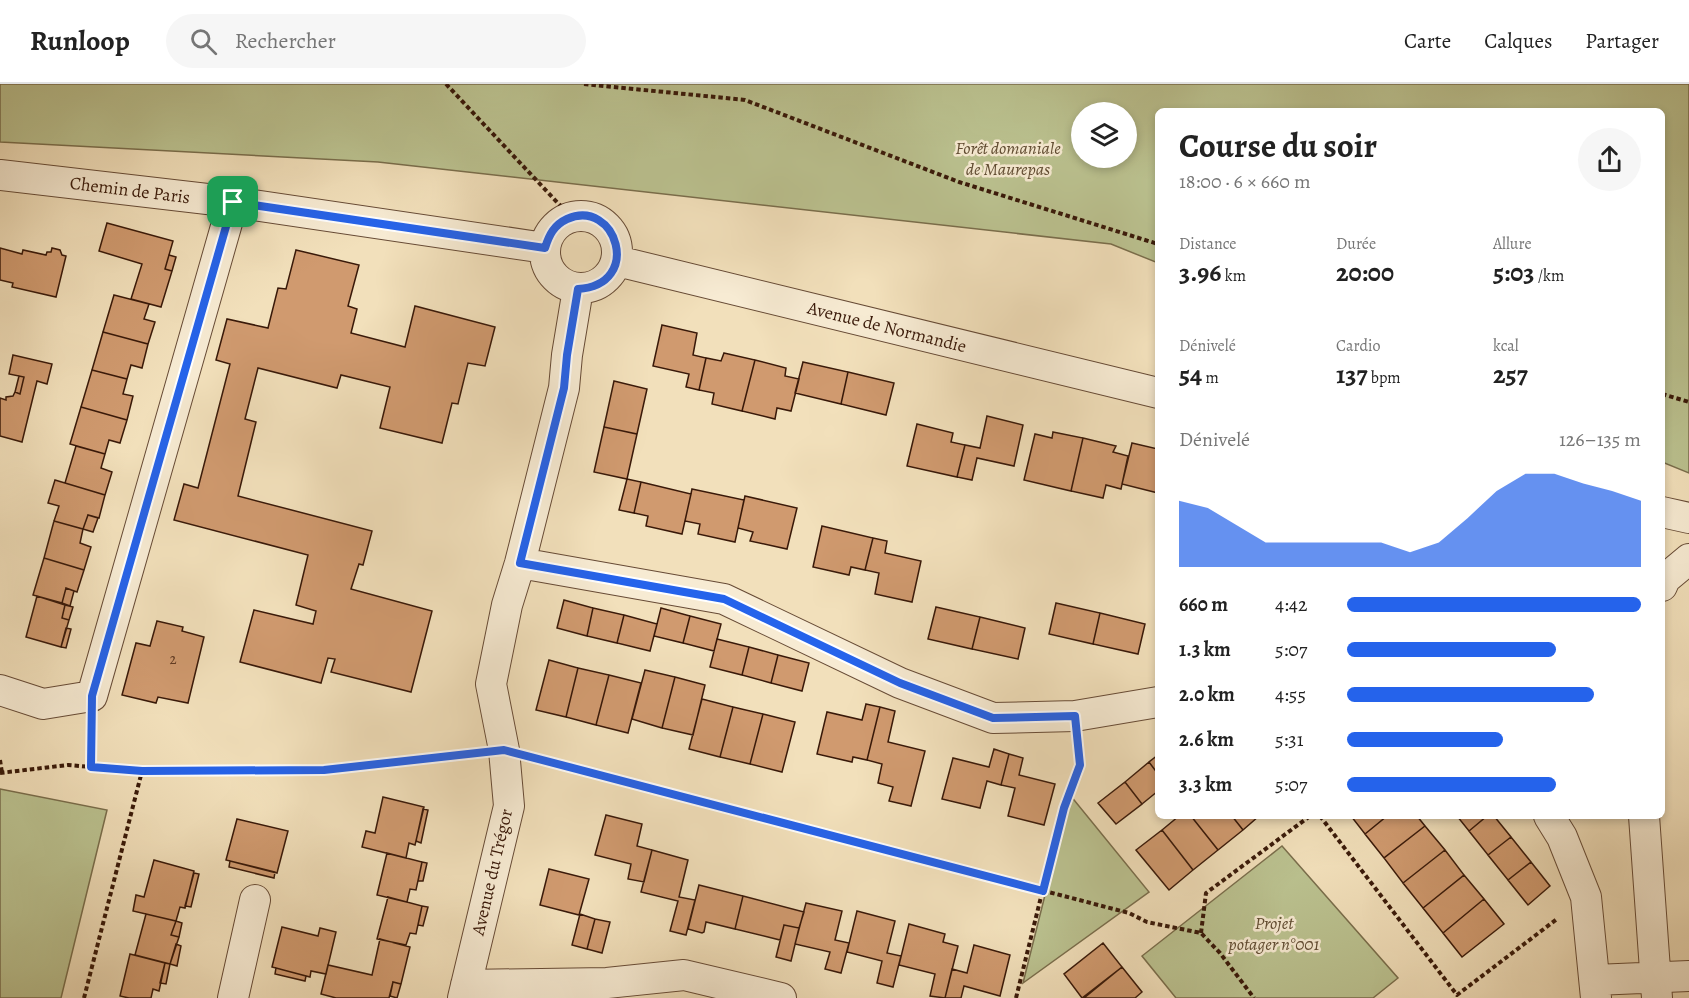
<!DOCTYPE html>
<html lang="fr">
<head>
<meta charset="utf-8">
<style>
	body { margin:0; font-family:Alegreya,serif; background:#f6f6f6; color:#222; height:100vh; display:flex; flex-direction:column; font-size:22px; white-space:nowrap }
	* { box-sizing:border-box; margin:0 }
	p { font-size:20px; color:#767676 }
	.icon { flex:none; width:33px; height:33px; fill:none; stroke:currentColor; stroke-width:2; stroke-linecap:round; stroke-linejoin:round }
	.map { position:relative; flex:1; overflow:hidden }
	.sheet { position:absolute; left:1155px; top:24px; width:510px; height:711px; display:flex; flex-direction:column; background:#fff; border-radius:9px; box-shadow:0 3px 9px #0003 }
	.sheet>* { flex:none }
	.fabs { position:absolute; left:1071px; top:18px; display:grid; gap:12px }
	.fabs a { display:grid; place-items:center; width:66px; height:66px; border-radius:50%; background:#fff; box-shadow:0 3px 9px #0003; font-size:30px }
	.pin { position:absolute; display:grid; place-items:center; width:51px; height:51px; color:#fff; margin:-26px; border-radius:12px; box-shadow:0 3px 9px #0006 }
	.round { display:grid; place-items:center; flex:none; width:63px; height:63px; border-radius:32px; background:#f6f6f6 }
	.head { display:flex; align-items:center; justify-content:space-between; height:102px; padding:0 24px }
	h1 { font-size:33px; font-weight:700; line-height:45px }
	.metrics { display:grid; grid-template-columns:repeat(3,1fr); gap:9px; height:102px; padding:6px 24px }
	.metrics div { display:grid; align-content:center }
	.metrics b { font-size:26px; font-weight:700 }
	.metrics small { font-size:16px; font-weight:400 }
	.metrics p { font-size:16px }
	.chart { height:168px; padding:12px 24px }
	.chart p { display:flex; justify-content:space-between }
	.chart svg { width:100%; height:108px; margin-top:6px; fill:#2563eb; opacity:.7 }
	ul { padding:0 24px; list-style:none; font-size:20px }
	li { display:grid; grid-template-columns:96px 72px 1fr; align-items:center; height:45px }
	li i { height:15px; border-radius:8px; background:#2563eb }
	header { display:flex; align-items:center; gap:36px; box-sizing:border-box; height:84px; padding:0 30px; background:#fff; border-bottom:2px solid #e0e0e0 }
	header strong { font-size:28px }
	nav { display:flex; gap:33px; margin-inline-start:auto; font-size:21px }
	.search { width:420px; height:54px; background:#f6f6f6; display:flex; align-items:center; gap:15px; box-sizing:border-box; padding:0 21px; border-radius:33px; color:#767676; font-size:22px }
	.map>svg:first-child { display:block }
	.green { fill:#bbc290; stroke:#7a6e4c; stroke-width:1.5; fill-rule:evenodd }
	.building { fill:#d09a6f; stroke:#391909; stroke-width:1.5 }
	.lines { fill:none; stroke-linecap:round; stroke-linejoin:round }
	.street-casing { stroke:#674b36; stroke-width:32 }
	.path { stroke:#391909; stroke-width:4; stroke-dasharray:4.5 3; stroke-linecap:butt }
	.street { stroke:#f7ebd3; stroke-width:30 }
	.route-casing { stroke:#fff; stroke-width:12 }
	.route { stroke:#2563eb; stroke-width:8 }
	.labels { text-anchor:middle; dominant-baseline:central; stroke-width:5; stroke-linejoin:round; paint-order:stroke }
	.number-label { font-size:15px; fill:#5f3922 }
	.park-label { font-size:18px; font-style:italic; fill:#604c32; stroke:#f7ebd3 }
	.street-label { font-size:18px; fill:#391909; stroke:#f7ebd3 }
</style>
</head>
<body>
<header>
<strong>Runloop</strong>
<div class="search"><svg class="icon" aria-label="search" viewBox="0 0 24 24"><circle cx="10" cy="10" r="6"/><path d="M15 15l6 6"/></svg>Rechercher</div>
<nav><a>Carte</a><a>Calques</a><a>Partager</a></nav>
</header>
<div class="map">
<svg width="1689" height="914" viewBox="0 0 1689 914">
	<rect width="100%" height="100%" fill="#f2e0bb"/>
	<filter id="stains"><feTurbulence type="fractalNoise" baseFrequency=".00333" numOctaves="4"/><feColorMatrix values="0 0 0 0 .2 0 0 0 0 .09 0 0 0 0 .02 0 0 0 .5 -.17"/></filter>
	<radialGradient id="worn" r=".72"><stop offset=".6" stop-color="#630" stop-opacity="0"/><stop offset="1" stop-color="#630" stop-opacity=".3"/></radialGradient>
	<!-- green -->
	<path class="green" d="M0,0h1689v389l-27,-11v-351h-504v152l-47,-19 -733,-82 -378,-20zM1126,28v46h-44v-46z
		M0,705l107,21 -46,188h-61z
		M1070,711l79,97 -126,91z
		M1282,762l116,132 -25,20h-197l-34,-42z"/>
	<!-- building -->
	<path class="building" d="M107,139l66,18 -8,28 7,2 -11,36 -30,-8 11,-35 -43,-13z
		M0,164l22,6 1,-4 23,5 1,-3h4l1,-4 8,2 2,5 4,1 -10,41 -44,-10 1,-4 -13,-3z
		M296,166l63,15 -11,41 9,3 -6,24 54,14 10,-41 80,21 -10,39 -17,-3 -10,41 -6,-1 -10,40 -62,-15 10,-41 -49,-12 -4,13 -79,-20 -13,51 11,3 -18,74 134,35 -9,34 -4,-1 -8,25 81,22 -21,81 -80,-20 4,-13 -7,-1 -7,25 -81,-21 14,-52 59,14 3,-13 -20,-6 12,-50 -134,-35 10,-36 14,4 32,-124 -14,-4 11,-41 41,9 10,-40 8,1z
		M169,171l7,2 -4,14 -7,-2z
		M114,211l35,9 -5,15 11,3 -7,22 -45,-12z
		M662,241l35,8 -4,22 13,3 -7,32 -13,-3 3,-13 -36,-8z
		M103,248l45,12 -6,24 -11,-3 -4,14 -35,-9z
		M724,269l31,7 -13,51 -30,-7 2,-11 -15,-3 7,-32 15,3z
		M13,271l39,9 -5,20 -10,-3 -15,61 -22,-6v-38l6,2v-3l7,-1 2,-4 5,2 4,-17 -15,-3z
		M755,276l31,8 -1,8 14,3 -8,32 -14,-3 -2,11 -33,-8z
		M803,278l45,10 -7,32 -46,-11z
		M92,286l35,9 -4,15 10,2 -6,24 -46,-13z
		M848,288l46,11 -8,32 -45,-11z
		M19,292l5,1 -4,17 -5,-2z
		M614,297l33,8 -10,45 -33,-7z
		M81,323l46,13 -7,23 -11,-3 -4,14 -35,-10z
		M987,332l36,9 -9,41 -37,-8 -5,22 -15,-3 8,-32 15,3z
		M917,340l36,9 -2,9 14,3 -8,32 -50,-11z
		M604,343l33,7 -10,45 -33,-7z
		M1053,348l30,6 -12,53 -47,-11 11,-46 17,4z
		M1083,354l33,8 -3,6 15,4 -7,33 -15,-4 -3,13 -32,-7z
		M1132,359l26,6v44l-36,-9z
		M76,362l29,8 -4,14 11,4 -7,23 -40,-12z
		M627,395l14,3 -7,31 -15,-3z
		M55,396l50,15 -6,23 -11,-3 -5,14 -29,-8 5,-15 -11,-3z
		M641,398l50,12 -9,40 -36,-8 2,-10 -14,-3z
		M692,405l52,11 -9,42 -37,-8 2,-10 -15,-3z
		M745,412l52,12 -10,41 -37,-8 3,-9 -15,-4z
		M88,431l10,3 -5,14 -10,-3z
		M54,437l29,8 -3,14 11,4 -7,23 -40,-12z
		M822,442l51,12 -8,32 -14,-3 -2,8 -36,-8z
		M873,454l14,3 -2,12 36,8 -9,41 -37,-8 4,-21 -14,-3z
		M44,474l40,12 -7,22 -11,-4 -4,15 -29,-8z
		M66,504l8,3 -4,15 -8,-3z
		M37,512l28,9 -3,13 7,2 -8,27 -35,-10z
		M564,516l29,8 -6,28 -30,-8z
		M1056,519l44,10 -7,31 -44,-10z
		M65,521l8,2 -4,13 -7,-2z
		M936,523l44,10 -8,32 -44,-10z
		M593,524l31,7 -7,28 -30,-7z
		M661,524l29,8 -7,27 -29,-7z
		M1100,529l45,11 -7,30 -45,-10z
		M624,531l33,9 -7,27 -33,-8z
		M690,532l31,8 -7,27 -31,-8z
		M980,533l45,11 -7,31 -46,-10z
		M157,537l26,6 -1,4 22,6 -16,66 -30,-6 -2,6 -34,-8 14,-52 14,3z
		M66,544l5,1 -5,19 -5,-1z
		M717,555l32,8 -7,28 -32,-8z
		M749,563l29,8 -7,28 -29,-8z
		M778,571l31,8 -7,28 -31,-8z
		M549,576l29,8 -12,49 -30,-7z
		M578,584l31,7 -13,50 -30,-8z
		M645,586l30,7 -13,51 -30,-9z
		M609,591l32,8 -13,50 -32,-8z
		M675,593l30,8 -12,50 -31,-7z
		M702,615l31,8 -13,50 -31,-8z
		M866,620l14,3 -13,53 -14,-3 -1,5 -35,-8 10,-42 35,8z
		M733,623l30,7 -13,50 -30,-7z
		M880,623l15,4 -7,31 37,9 -14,55 -22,-5 4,-14 -15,-4 4,-19 -15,-4z
		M763,630l32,8 -13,50 -32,-8z
		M994,665l15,5 -8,31 -14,-4 -7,27 -38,-9 11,-41 36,9z
		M1009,670l14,4 -4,17 36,9 -11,41 -36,-9 7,-28 -14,-3z
		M1158,671v19l-9,-12z
		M1149,678l9,12v17l-16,13 -17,-22z
		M1125,698l17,22 -26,20 -18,-21z
		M383,713l41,10 -9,38 -6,-2 -3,15 -44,-11 4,-16 9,2z
		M423,725l5,1 -7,33 -5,-2z
		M606,731l36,9 -5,22 15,4 -8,32 -16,-3 3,-15 -36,-9z
		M1179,732h12l27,34 -25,20 -31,-40z
		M1191,732h41l11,14 -25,20z
		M1232,732h27l-16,14z
		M1351,732h36l-22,18z
		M1387,732h30l8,10 -41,32 -19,-24z
		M1457,732h30l-18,15z
		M1487,732h7l17,21 -23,18 -19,-24z
		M237,735l51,12 -11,42 -51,-13z
		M1425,742l20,24 -42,33 -19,-25z
		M1162,746l31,40 -24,20 -33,-40z
		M1511,753l20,25 -23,18 -20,-25z
		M652,766l36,10 -9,37 16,3 -9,35 -16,-4 8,-30 -37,-9z
		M1445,766l19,25 -41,33 -20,-25z
		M387,769l35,9 -6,28 -6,-1 -3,13 -30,-7z
		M154,776l40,11 -9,37 -5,-1 -4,14 -43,-10 3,-16 8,2z
		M230,777l45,11 -1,6 -45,-11z
		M422,778l5,1 -4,18h-5z
		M1531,778l19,24 -22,19 -20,-25z
		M549,785l40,10 -10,36 -39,-10z
		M194,789l5,1 -8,33 -6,-1z
		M1464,791l20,24 -41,34 -20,-25z
		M699,801l44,11 -8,33 -29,-7 -2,10 -2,1 -14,-4z
		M743,812l61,16 -5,16 -15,-3 -4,15 -45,-11z
		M388,813l34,9 -6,28 -6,-1 -4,12 -29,-6z
		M1484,815l20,25 -42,33 -19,-24z
		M806,819l36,8 -7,29 14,3 -8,30 -16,-4 5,-17 -35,-8z
		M422,822l6,1 -5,19 -5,-1z
		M857,827l38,10 -8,32 14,3 -8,31 -16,-4 5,-22 -35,-9z
		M146,830l30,7 -5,14 8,2 -9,27 -35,-9z
		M580,830l15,5 -8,30 -15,-4z
		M595,835l15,3 -8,31 -15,-4z
		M176,837l6,2 -3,14 -8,-2z
		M909,840l36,10 -2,8 15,4 -13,52 -15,-2 5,-22 -36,-9z
		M784,841l15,3 -8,33 -15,-4z
		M282,843l36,9 2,-8 16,4 -10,42 -15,-3 -1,6 -38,-10z
		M380,855l30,8 -9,37 -8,-2 -4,16h-53l-15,-4 7,-29 44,10z
		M1103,859l19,24 -40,31 -18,-24z
		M176,860l5,2 -4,20 -7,-2z
		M974,861l36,10 -10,41 -36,-10 -3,12h-16l7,-29 15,4z
		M130,870l35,9 -6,28 -6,-2 -2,9h-22l-9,-2z
		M165,879l5,1 -4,20 -6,-1z
		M1122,883l20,25 -7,6h-51z
		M276,884l30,8 -1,5 -30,-7z
		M393,898l8,2 -4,14 -7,-2z"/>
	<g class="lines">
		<!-- street casing -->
		<g class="street-casing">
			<path id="street" d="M0,91l233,27 312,46
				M545 168a36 36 0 1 1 72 0a36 36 0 1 1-72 0Z
				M617,177l541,132
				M1662,428l27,6
				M520,479l204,36 176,84 93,35 82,-2 83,-14
				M1662,502l3,-7 24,-20
				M0,606l43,14 49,-8 141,-494
				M1549,732l13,21 24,60 10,101
				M1644,732l13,182
				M1595,896l94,-4
				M466,901l141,-2 77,-8 97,23
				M233,914l22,-98
				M463,914l46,-192 -5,-56 -13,-66 16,-79 13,-42 44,-175 3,-33 11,-66"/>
		</g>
		<!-- path -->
		<path class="path" d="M446,0l125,133
			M584,0l161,16 214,82 199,62
			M1662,310l27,8
			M535,674l594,155 18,9 54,11 19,20 34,45
			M0,676l2,13
			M91,683l1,-41
			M0,689l68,-8 74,6 182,-1 151,-17
			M1320,732l137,179 100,-76
			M1201,849l5,-40 104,-77
			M84,914l58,-227
			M1016,914l47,-190 17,-43 -2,-18"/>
		<!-- street -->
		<use href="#street" class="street"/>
	</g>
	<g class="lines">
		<!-- route casing -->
		<g class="route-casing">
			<path id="route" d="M233,118l312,46c4,-13 9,-23 22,-29 49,-22 77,66 11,70l-11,66 -3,33 -44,175 204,36 176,84 93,35 82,-2 5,49 -16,43 -21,83 -539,-141 -180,20 -182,1 -51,-4 1,-71z"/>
		</g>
		<!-- route -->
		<use href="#route" class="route"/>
	</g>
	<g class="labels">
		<!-- number labels -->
		<g class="number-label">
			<text x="173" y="575">2</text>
		</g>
		<!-- park labels -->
		<g class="park-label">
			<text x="1008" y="64">Forêt domaniale<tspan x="1008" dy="21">de Maurepas</tspan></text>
			<text x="1274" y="839">Projet<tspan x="1274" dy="21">potager n°001</tspan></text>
		</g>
		<!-- street labels -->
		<g class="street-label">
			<text transform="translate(130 106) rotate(7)">Chemin de Paris</text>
			<text transform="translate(887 243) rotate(14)">Avenue de Normandie</text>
			<text transform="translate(492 788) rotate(-77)">Avenue du Trégor</text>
		</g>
	</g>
	<rect width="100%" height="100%" filter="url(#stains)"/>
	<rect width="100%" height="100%" fill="url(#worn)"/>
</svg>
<div class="fabs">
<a><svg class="icon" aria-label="layers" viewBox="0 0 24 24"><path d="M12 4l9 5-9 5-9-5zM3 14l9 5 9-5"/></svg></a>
</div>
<div class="pin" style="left:233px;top:118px;background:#1e9e55"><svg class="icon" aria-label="arrive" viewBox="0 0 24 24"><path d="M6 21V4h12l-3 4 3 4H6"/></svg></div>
<section class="sheet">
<div class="head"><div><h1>Course du soir</h1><p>18:00 · 6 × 660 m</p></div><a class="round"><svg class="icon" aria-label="share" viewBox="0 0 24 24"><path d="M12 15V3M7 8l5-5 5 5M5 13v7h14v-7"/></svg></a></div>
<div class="metrics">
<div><p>Distance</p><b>3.96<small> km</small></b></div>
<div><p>Durée</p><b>20:00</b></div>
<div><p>Allure</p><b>5:03<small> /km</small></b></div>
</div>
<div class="metrics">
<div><p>Dénivelé</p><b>54<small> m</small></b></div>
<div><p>Cardio</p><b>137<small> bpm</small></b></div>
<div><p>kcal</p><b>257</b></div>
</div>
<div class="chart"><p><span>Dénivelé</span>126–135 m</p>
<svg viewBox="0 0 160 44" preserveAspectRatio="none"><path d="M0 44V17L10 20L20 27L30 34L40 34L50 34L60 34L70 34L80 38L90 34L100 24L110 13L120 6L130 6L140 10L150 13L160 17V44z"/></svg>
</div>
<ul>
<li><b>660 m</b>4:42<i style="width:100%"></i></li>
<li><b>1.3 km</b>5:07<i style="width:71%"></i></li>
<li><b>2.0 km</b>4:55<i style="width:84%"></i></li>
<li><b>2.6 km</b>5:31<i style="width:53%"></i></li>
<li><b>3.3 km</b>5:07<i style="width:71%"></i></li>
</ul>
</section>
</div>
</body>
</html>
